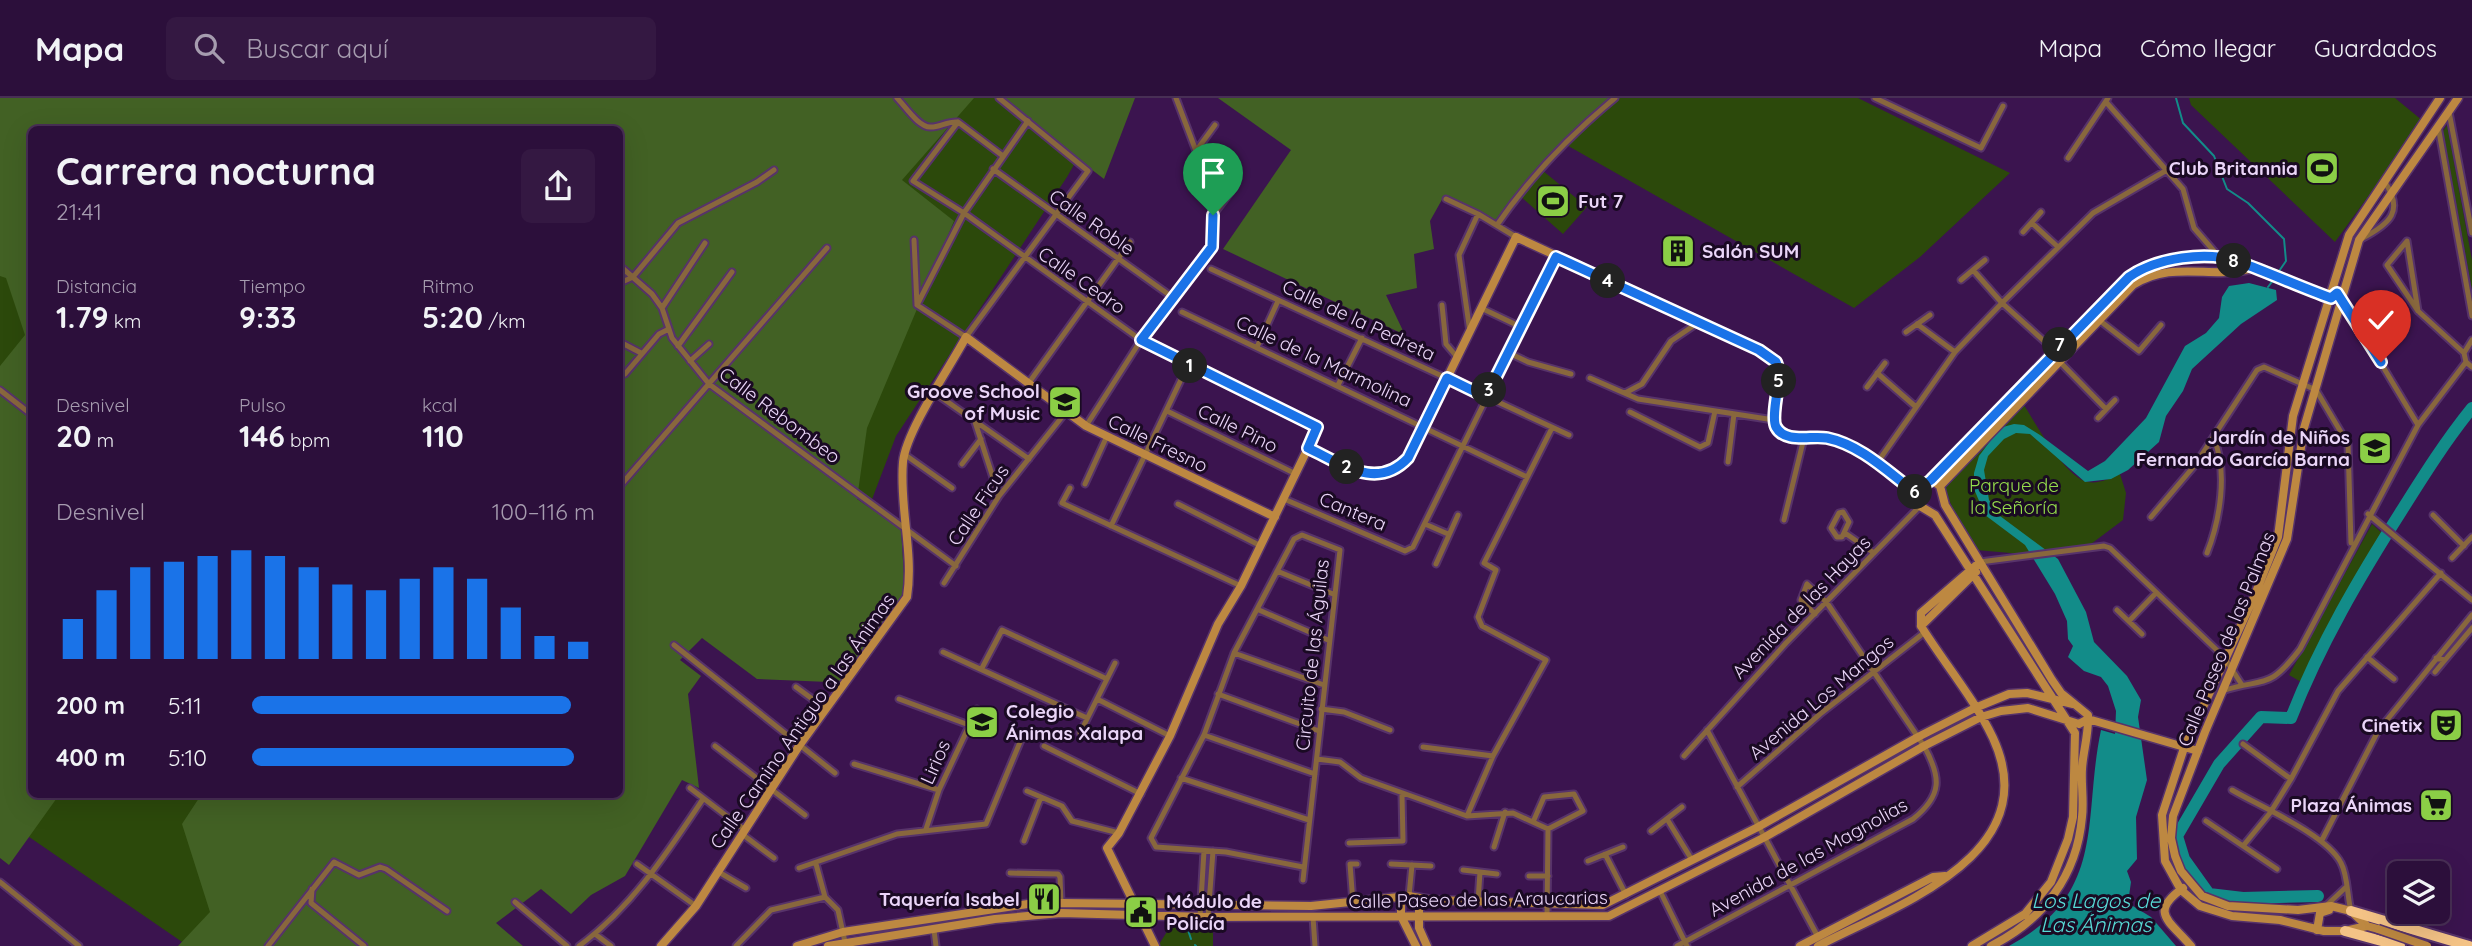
<!DOCTYPE html>
<html lang="es">
<head>
<meta charset="utf-8">
<style>
	body { margin:0; font-family:Quicksand,sans-serif; background:#341842; color:#f1f3f6; height:100vh; display:flex; flex-direction:column; font-size:26px; white-space:nowrap }
	* { box-sizing:border-box; margin:0 }
	p { font-size:23px; color:#a69caf }
	.icon { flex:none; width:38px; height:38px; fill:none; stroke:currentColor; stroke-width:2; stroke-linecap:round; stroke-linejoin:round }
	.map { position:relative; flex:1; overflow:hidden }
	.panel { position:absolute; left:28px; top:28px; width:595px; height:672px; display:flex; flex-direction:column; background:#2c0f3b; border-radius:10px; box-shadow:0 7px 28px #0002,0 0 0 2px #482f55 }
	.panel>* { flex:none }
	.fabs { position:absolute; left:2387px; top:763px; display:grid; gap:14px }
	.fabs a { display:grid; place-items:center; width:63px; height:63px; border-radius:10px; background:#2c0f3b; box-shadow:0 7px 28px #0002,0 0 0 2px #482f55; font-size:35px }
	.pin { position:absolute; display:grid; place-items:center; width:60px; height:60px; color:#fff; margin:-72px -30px; border-radius:50% 50% 50% 0; rotate:-45deg; box-shadow:0 0 7px #0007 }
	.pin .icon { rotate:45deg }
	.km { position:absolute; width:35px; height:35px; margin:-18px; border-radius:50%; background:#222; color:#fff; font-size:19px; line-height:35px; text-align:center }
	.round { display:grid; place-items:center; flex:none; width:74px; height:74px; border-radius:10px; background:#341842 }
	.head { display:flex; align-items:center; justify-content:space-between; height:119px; padding:0 28px }
	h1 { font-size:38px; font-weight:700; line-height:52px }
	.metrics { display:grid; grid-template-columns:repeat(3,1fr); gap:10px; height:119px; padding:7px 28px }
	.metrics div { display:grid; align-content:center }
	.metrics b { font-size:30px; font-weight:700 }
	.metrics small { font-size:19px; font-weight:400 }
	.metrics p { font-size:19px }
	.chart { height:196px; padding:14px 28px }
	.chart p { display:flex; justify-content:space-between }
	.chart svg { width:100%; height:126px; margin-top:7px; stroke:#1a73e8; stroke-width:6 }
	ul { padding:0 28px; list-style:none; font-size:23px }
	li { display:grid; grid-template-columns:112px 84px 1fr; align-items:center; height:52px }
	li i { height:18px; border-radius:9px; background:#1a73e8 }
	header { display:flex; align-items:center; gap:42px; box-sizing:border-box; height:98px; padding:0 35px; background:#2c0f3b; border-bottom:2px solid #482f55 }
	header strong { font-size:33px }
	nav { display:flex; gap:38px; margin-inline-start:auto; font-size:24px }
	.search { width:490px; height:63px; background:#341842; display:flex; align-items:center; gap:18px; box-sizing:border-box; padding:0 24px; border-radius:10px; color:#a69caf; font-size:26px }
	.map>svg:first-child { display:block }
	.green { fill:#2c490b }
	.forest { fill:#426124 }
	.water { fill:#128c89 }
	.lines { fill:none; stroke-linecap:round; stroke-linejoin:round }
	.stream { stroke:#128c89; stroke-width:2 }
	.river { stroke:#128c89; stroke-width:12 }
	.street-casing { stroke:#57336a; stroke-width:9 }
	.secondary-casing { stroke:#57336a; stroke-width:11 }
	.highway-casing { stroke:#57336a; stroke-width:14 }
	.street { stroke:#88673d; stroke-width:5 }
	.secondary { stroke:#bd8841; stroke-width:8 }
	.highway { stroke:#f4c386; stroke-width:10 }
	.secondary-bridge-casing { stroke:#57336a; stroke-width:11; stroke-linecap:butt }
	.secondary-bridge { stroke:#bd8841; stroke-width:8 }
	.route-casing { stroke:#fff; stroke-width:14 }
	.route { stroke:#1a73e8; stroke-width:9 }
	.labels { text-anchor:middle; dominant-baseline:central; stroke-width:6; stroke-linejoin:round; paint-order:stroke }
	.poi-label { font-size:19px; font-weight:bold; fill:#ead5f8; stroke:#1a0a23; text-anchor:end }
	.street-label { font-size:19px; fill:#ead5f8; stroke:#1a0a23 }
	.park-label { font-size:19px; fill:#95dd4c; stroke:#1a0a23 }
	.water-label { font-size:21px; font-style:italic; fill:#58dbd7; stroke:#1a0a23 }
</style>
</head>
<body>
<header>
<strong>Mapa</strong>
<div class="search"><svg class="icon" aria-label="search" viewBox="0 0 24 24"><circle cx="10" cy="10" r="6"/><path d="M15 15l6 6"/></svg>Buscar aquí</div>
<nav><a>Mapa</a><a>Cómo llegar</a><a>Guardados</a></nav>
</header>
<div class="map">
<svg width="2472" height="848" viewBox="0 0 2472 848">
	<rect width="100%" height="100%" fill="#3b144f"/>
	<!-- green -->
	<path class="green" d="M0,0h1112l-45,79 -171,259 -25,66 -153,-118 -98,-254h-588v664l365,1 -209,151 -188,-129z
		M1345,0h513l152,75 -90,84 -66,51 -291,-165 -78,60z
		M2189,0h206l28,23 -88,121 -144,-137z
		M2447,27l25,135v30l-29,-159z
		M1542,72l45,37 -24,27 -43,-38z
		M2022,304c13,20 43,76 66,80 11,2 23,-4 32,-8l6,19 -3,27 -32,24 -69,10 -46,-4 -17,-26 -15,-37z
		M2372,426l11,10 -82,148 -12,-7z
		M1173,824l40,2v22h-55z"/>
	<!-- forest -->
	<path class="forest" d="M0,0h974l-72,82 52,41 -87,207 -10,71 44,30 4,63 -67,97 -9,-7 -72,-3 -55,-41 -22,22 21,16 -13,18 11,94 -17,-8 -57,96 -34,19 -20,19 -30,-25 -45,34 27,23h-345l32,-34 -28,-88 19,-29 419,-1v-664h-588v664l27,1 -50,70 -9,-7v-492l25,-31 -19,-57 -6,-2z
		M998,0h137l-31,81z
		M1218,0h395l-57,50 -60,73 -52,-25 -14,25 4,28 -20,5 3,34 -31,7 19,40 -182,-86 68,-99z"/>
	<!-- water -->
	<path class="water" d="M2249,185l27,7 1,10 -36,24 -49,45 -9,22 -17,25 -7,26 -31,28 -17,9 -26,3 -55,-48 -14,-1 -12,6 -16,17 -4,14 5,30 11,16 58,43 28,53 8,30 33,34 14,24 -3,17 9,63 -11,37 1,42 -10,12 4,11 -3,21 23,14 25,29h-167c99,-53 73,-126 92,-216l14,4 1,-23 -8,-25 -7,-9 -17,-6 -16,-14 5,-11 -5,-7 -1,-18 -12,-27 -30,-49 -40,-30 -11,-26v-16l5,-17 12,-16 12,-13 11,-3 10,1 16,10 48,36 17,-10 41,-43 39,-72 21,-13 13,-15 3,-21 7,-11z"/>
	<g class="lines">
		<!-- stream -->
		<path class="stream" d="M2176,0l7,25 31,33 13,33 21,14 36,36 2,22 -9,13
			M2268,189l6,-8
			M1187,829l4,12
			M1195,847l1,1"/>
		<!-- river -->
		<path class="river" d="M2318,798l-75,2 -34,-4 -25,-35 -7,-23 42,-72 42,-47 30,1c29,-74 69,-142 111,-208 22,-35 44,-70 70,-102"/>
		<!-- street casing -->
		<g class="street-casing">
			<path id="street" d="M897,0c8,8 22,30 34,29 9,0 17,-6 27,-5l45,34
				M1875,0l106,50 22,-42
				M2106,4l77,87 11,39 26,30 4,12
				M2449,14l23,121
				M958,24l-45,59 51,32 177,127 176,87 -9,21
				M2438,28l34,190
				M1196,53l19,-26
				M2068,60l40,-60
				M993,71l182,130
				M1446,101l32,15 38,23
				M1213,117l22,-29
				M2032,125l26,24
				M1497,127c33,-48 72,-89 118,-127
				M2023,134l18,-20
				M2361,141c29,-15 44,-28 23,-58
				M914,142l3,65 49,32 122,-166 -89,-73
				M620,168l32,28 10,14 10,30 37,46 247,182
				M1211,171l358,166
				M1973,172l29,33 52,47
				M633,179l45,-54 79,-41 17,-12
				M1961,182l24,-20
				M620,185l13,-6
				M2343,202l75,125
				M917,207l47,-92 64,-92
				M1442,207l4,39 11,13
				M662,210l43,-65
				M1481,210l40,19
				M2418,213l-11,-70 -20,24 31,46 46,42
				M1182,214l345,165
				M2099,222l40,31 22,-26
				M1917,226l38,28
				M1470,234l-11,-77 19,-41
				M1906,234l24,-17
				M2472,242l-8,13 2,9 6,5
				M620,244l21,11
				M678,248l54,-74
				M1257,249l21,-46
				M1509,255l19,9 43,12
				M690,263l19,-17
				M2059,263l47,48
				M1877,275l39,34
				M625,276l34,-40 8,-4
				M1590,280l48,21 136,21
				M1028,286l102,-142
				M1338,287l24,-47
				M1867,289l18,-24
				M0,292l32,25
				M935,295l94,66
				M1625,295l17,-9 29,-43 28,-19
				M1167,313l129,63
				M1630,314l70,35 8,-4 7,-32
				M2098,320l17,-18
				M975,324l24,74
				M1086,328l55,-86 71,-93 1,-32 -17,-64 -20,-53
				M904,356l48,34
				M1728,364l6,-48
				M1877,365l78,-111 47,-49 91,-90 74,-43
				M962,366l19,-25
				M1085,386l22,-48
				M620,388l207,-238
				M1070,390l-8,15 179,83
				M1284,401l121,52 8,-4 143,-290
				M1178,406l83,42
				M1843,414l6,10 -7,15h-5l-6,-9 8,-15z
				M2368,416l104,86
				M2433,417l31,31
				M2151,419l44,-52 62,-95 7,-3 52,23 32,54 3,99
				M1784,422l20,-82
				M1425,426l23,10
				M1111,428l77,-161
				M1845,435l29,20
				M2207,455c13,-33 21,-81 7,-114
				M2452,460l20,-21
				M1980,464l124,-16 6,2 114,109 18,28
				M1436,466l22,-49
				M1277,473l56,23
				M944,485l55,-87 67,-84
				M1259,512l69,30
				M2117,512l25,24
				M2129,523l27,-28
				M674,547l161,128
				M943,554l144,66
				M1234,555l90,32
				M2367,559l27,22
				M2436,560l9,2 27,-32
				M982,570l20,-38 105,49
				M2435,574l10,-12
				M796,589l30,22
				M2222,593c44,-14 46,0 78,-42l118,-224 48,-63
				M1218,596l101,37
				M899,601l70,26
				M1097,601l73,37
				M1321,611l23,3 46,18
				M1707,632l111,207
				M1080,635l35,-70
				M1204,637l111,39
				M2243,646l48,35
				M715,648l90,69
				M1044,648l97,48
				M1423,649l70,9
				M1684,658l102,-113 134,-137
				M1317,661l23,3 21,16 106,38 46,-3 35,16
				M854,666l85,26
				M1181,680l128,42
				M1737,689l83,-73 105,-82
				M690,690l55,42
				M2232,692c29,17 95,45 109,73 7,13 6,33 10,48
				M1027,693l35,15 10,15 47,12
				M1467,718l26,-60 53,-96 -64,-34 -4,-9 18,-47 -12,-7 68,-135
				M1667,721l25,41
				M2206,723l71,48
				M1533,724l11,-25 30,-3 9,17 -35,18
				M926,731l13,-39 38,-81
				M1651,733l31,-24
				M742,736l32,24
				M2322,742l56,-109 94,-116
				M1024,743l17,-44
				M1349,745l54,-2 -1,-46
				M2243,748l27,-33 21,-34 47,-88 103,-118
				M1494,749l11,-35
				M1605,756l21,41
				M1588,763l35,-14
				M637,766l59,42
				M816,766l9,33 13,13 7,32
				M1391,766l40,2
				M1303,769l-77,-15 -70,-5 -5,-9 53,-103 30,-82 60,-114 8,-4 38,15 -37,330
				M799,770l98,-34 89,-10 37,-89
				M1463,772l34,4
				M717,773l29,17
				M1010,775l48,1 2,3 1,26
				M1529,778h19
				M0,784l79,64
				M312,791l-1,14 53,43
				M1660,793l27,55
				M1409,798l3,-31
				M515,804l52,44
				M1478,804l2,-30
				M1353,805l-3,-39h7
				M2327,807l18,-17
				M1547,818l1,-87
				M1200,819l4,-66
				M1208,819l5,-66
				M1313,819l2,29
				M934,832l2,16
				M595,836l16,12
				M268,848l66,-84 25,13 21,-8 6,2 61,42
				M579,848c53,-39 88,-93 124,-147
				M736,848l35,-36 54,-13
				M1677,848l236,-127c30,-24 28,-42 11,-73l-97,-143 -20,-19 -6,16 14,14"/>
		</g>
		<!-- secondary casing -->
		<g class="secondary-casing">
			<path id="secondary" d="M1932,382l8,6 5,19 107,175 9,13 27,22c1,19 -5,36 -6,54 -1,16 2,32 0,48 -5,59 -39,103 -91,129
				M1940,388l193,-201c39,-25 78,-6 117,-16
				M1915,394l5,14 15,9 140,218 -2,84 -5,22 -17,43 -26,32 -53,32
				M1915,394l17,-12 122,-130 85,-80 38,-11 43,-1 20,4 91,36
				M1921,528v-13l59,-51
				M1921,528l55,-54
				M2183,790c-35,25 -13,33 8,58
				M1401,800v18l15,30
				M1419,800v30l8,18
				M2367,828l-16,-15 -20,-5 -33,4 -70,-4 -26,-10 -21,-25 -6,-15 -4,-18 2,-22 32,-84 82,-193 17,-111 55,-188 99,-142
				M2378,831l-11,-3 -22,5h-21l-44,-11 -48,-4 -32,-10 -19,-16 -16,-29 -3,-46 22,-67 70,-151 24,-60 15,-121 56,-181 91,-137
				M2317,832l3,-17 9,-3
				M661,848l35,-40 103,-160 108,-149c7,-44 -8,-90 -4,-135 3,-31 47,-95 63,-125l120,89 189,91
				M797,848l46,-14 185,-28 33,-1 250,3 98,-10 22,4 172,5 155,-78 160,-90 57,-29 34,-14 18,-1 46,11
				M828,848l167,-27 66,-6 147,4 401,-1 156,-79 159,-91 57,-29 20,-6 27,-3 51,16 9,-5 110,32
				M1155,848l-48,-98 12,-15 51,-97 48,-112 23,-38 67,-138c34,16 69,43 100,10l108,-221 243,113 17,12 4,11c-1,11 -9,45 -4,54 9,17 36,8 51,11 34,7 61,34 88,54
				M1800,848l133,-69 12,-1
				M1818,848c79,-41 229,-91 175,-208 -19,-40 -49,-75 -72,-112"/>
		</g>
		<!-- highway casing -->
		<g class="highway-casing">
			<path id="highway" d="M2351,813l118,35
				M2345,833l55,15"/>
		</g>
		<!-- street -->
		<use href="#street" class="street"/>
		<!-- secondary -->
		<use href="#secondary" class="secondary"/>
		<!-- highway -->
		<use href="#highway" class="highway"/>
		<!-- secondary-bridge casing -->
		<g class="secondary-bridge-casing">
			<path id="secondary-bridge" d="M2378,831l49,17"/>
		</g>
		<!-- secondary-bridge -->
		<use href="#secondary-bridge" class="secondary-bridge"/>
	</g>
	<g class="lines">
		<!-- route casing -->
		<g class="route-casing">
			<path id="route" d="M1213,117l-1,32 -71,93 176,87 -9,21c34,16 69,43 100,10l39,-80 39,19 70,-140 203,93 17,12 4,11c-1,11 -9,45 -4,54 9,17 36,8 51,11 34,7 61,34 88,54l16,-12 198,-203c27,-19 78,-27 110,-15 31,11 61,25 92,36l6,-5 44,69"/>
		</g>
		<!-- route -->
		<use href="#route" class="route"/>
	</g>
	<!-- icons -->
	<defs>
		<g id="stadium-square" transform="scale(1.75)"><rect x="-9" y="-9" width="18" height="18" rx="4" fill="#8bce46" stroke="#1a0a23"/><path d="M0-5a6.5 5 0 1 0 0 10a6.5 5 0 1 0 0-10ZM-3.5-1.8h7v3.6h-7Z" fill="#111"/></g>
		<g id="building-square" transform="scale(1.75)"><rect x="-9" y="-9" width="18" height="18" rx="4" fill="#8bce46" stroke="#1a0a23"/><path d="M-4-6H4V6H1V3H-1V6H-4ZM-2.5-4.3h1.7v1.8h-1.7ZM.8-4.3h1.7v1.8H.8ZM-2.5-1h1.7V.8h-1.7ZM.8-1h1.7V.8H.8Z" fill="#111"/></g>
		<g id="school-square" transform="scale(1.75)"><rect x="-9" y="-9" width="18" height="18" rx="4" fill="#8bce46" stroke="#1a0a23"/><path d="M0-5L7-2L0 1L-7-2ZM-4 1L0 2.5L4 1V4Q0 6-4 4Z" fill="#111"/></g>
		<g id="theatre-square" transform="scale(1.75)"><rect x="-9" y="-9" width="18" height="18" rx="4" fill="#8bce46" stroke="#1a0a23"/><path d="M-5-5.5Q0-4 5-5.5V0Q5 5 0 6Q-5 5-5 0ZM-3.3-2.5H-1v1.5H-3.3ZM1-2.5H3.3v1.5H1ZM-2.8 1Q0 5.5 2.8 1Z" fill="#111"/></g>
		<g id="supermarket-square" transform="scale(1.75)"><rect x="-9" y="-9" width="18" height="18" rx="4" fill="#8bce46" stroke="#1a0a23"/><path d="M-6-5.5h2.5l.6 2H6L4.5 2H-2.5L-4.4-4H-6ZM-1.5 3.2a1.3 1.3 0 1 0 .1 0ZM3 3.2a1.3 1.3 0 1 0 .1 0Z" fill="#111"/></g>
		<g id="restaurant-square" transform="scale(1.75)"><rect x="-9" y="-9" width="18" height="18" rx="4" fill="#8bce46" stroke="#1a0a23"/><path d="M-5-6h1v4h1v-4h1v4h1v-4h1v5L-1.5 .5V6h-2V.5L-5-1ZM5-6V6H3V1.5H1.5Q1.5-4 5-6Z" fill="#111"/></g>
		<g id="civic-square" transform="scale(1.75)"><rect x="-9" y="-9" width="18" height="18" rx="4" fill="#8bce46" stroke="#1a0a23"/><path d="M-.6-6.5H3V-4.5H.6V-3L4-1V1h2V6H-6V1h2V-1L-.6-3ZM-1.2 2.5V6h2.4V2.5Z" fill="#111"/></g>
	</defs>
	<g fill-rule="evenodd">
		<use href="#stadium-square" x="2322" y="70"/>
		<use href="#stadium-square" x="1553" y="103"/>
		<use href="#building-square" x="1678" y="153"/>
		<use href="#school-square" x="1065" y="304"/>
		<use href="#school-square" x="2375" y="350"/>
		<use href="#school-square" x="982" y="624"/>
		<use href="#theatre-square" x="2446" y="627"/>
		<use href="#supermarket-square" x="2436" y="707"/>
		<use href="#restaurant-square" x="1044" y="801"/>
		<use href="#civic-square" x="1141" y="814"/>
	</g>
	<g class="labels">
		<!-- poi labels -->
		<g class="poi-label">
			<text x="2298" y="70">Club Britannia</text>
			<text x="1578" y="103" text-anchor="start">Fut 7</text>
			<text x="1702" y="153" text-anchor="start">Salón SUM</text>
			<text x="1040" y="293">Groove School<tspan x="1040" dy="22">of Music</tspan></text>
			<text x="2350" y="339">Jardín de Niños<tspan x="2350" dy="22">Fernando García Barna</tspan></text>
			<text x="1006" y="613" text-anchor="start">Colegio<tspan x="1006" dy="22">Ánimas Xalapa</tspan></text>
			<text x="2422" y="627">Cinetix</text>
			<text x="2412" y="707">Plaza Ánimas</text>
			<text x="1020" y="801">Taquería Isabel</text>
			<text x="1166" y="803" text-anchor="start">Módulo de<tspan x="1166" dy="22">Policía</tspan></text>
		</g>
		<!-- street labels -->
		<g class="street-label">
			<text transform="translate(1092 124) rotate(35)">Calle Roble</text>
			<text transform="translate(1082 182) rotate(35)">Calle Cedro</text>
			<text transform="translate(1359 222) rotate(25)">Calle de la Pedreta</text>
			<text transform="translate(1324 263) rotate(25)">Calle de la Marmolina</text>
			<text transform="translate(780 317) rotate(37)">Calle Rebombeo</text>
			<text transform="translate(1238 330) rotate(26)">Calle Pino</text>
			<text transform="translate(1158 345) rotate(26)">Calle Fresno</text>
			<text transform="translate(978 407) rotate(-56)">Calle Ficus</text>
			<text transform="translate(1353 413) rotate(23)">Cantera</text>
			<text transform="translate(1801 509) rotate(-46)">Avenida de las Hayas</text>
			<text transform="translate(2226 541) rotate(-68)">Calle Paseo de las Palmas</text>
			<text transform="translate(1312 557) rotate(-84)">Circuito de las Águilas</text>
			<text transform="translate(1821 599) rotate(-40)">Avenida Los Mangos</text>
			<text transform="translate(802 623) rotate(-55)">Calle Camino Antiguo a las Ánimas</text>
			<text transform="translate(935 664) rotate(-66)">Lirios</text>
			<text transform="translate(1808 759) rotate(-29)">Avenida de las Magnolias</text>
			<text transform="translate(1478 801) rotate(-1)">Calle Paseo de las Araucarias</text>
		</g>
		<!-- park labels -->
		<g class="park-label">
			<text x="2014" y="387">Parque de<tspan x="2014" dy="22">la Señoría</tspan></text>
		</g>
		<!-- water labels -->
		<g class="water-label">
			<text x="2096" y="802">Los Lagos de<tspan x="2096" dy="24">Las Ánimas</tspan></text>
		</g>
	</g>
</svg>
<div class="fabs">
<a><svg class="icon" aria-label="layers" viewBox="0 0 24 24"><path d="M12 4l9 5-9 5-9-5zM3 14l9 5 9-5"/></svg></a>
</div>
<div class="pin" style="left:1213px;top:117px;background:#1e9e55"><svg class="icon" aria-label="arrive" viewBox="0 0 24 24"><path d="M6 21V4h12l-3 4 3 4H6"/></svg></div>
<div class="pin" style="left:2381px;top:264px;background:#d93025"><svg class="icon" aria-label="check" viewBox="0 0 24 24"><path d="M5 12l5 5 9-10"/></svg></div>
<b class="km" style="left:1190px;top:268px">1</b>
<b class="km" style="left:1347px;top:369px">2</b>
<b class="km" style="left:1489px;top:292px">3</b>
<b class="km" style="left:1608px;top:183px">4</b>
<b class="km" style="left:1779px;top:283px">5</b>
<b class="km" style="left:1915px;top:394px">6</b>
<b class="km" style="left:2060px;top:247px">7</b>
<b class="km" style="left:2234px;top:163px">8</b>
<section class="panel">
<div class="head"><div><h1>Carrera nocturna</h1><p>21:41</p></div><a class="round"><svg class="icon" aria-label="share" viewBox="0 0 24 24"><path d="M12 15V3M7 8l5-5 5 5M5 13v7h14v-7"/></svg></a></div>
<div class="metrics">
<div><p>Distancia</p><b>1.79<small> km</small></b></div>
<div><p>Tiempo</p><b>9:33</b></div>
<div><p>Ritmo</p><b>5:20<small> /km</small></b></div>
</div>
<div class="metrics">
<div><p>Desnivel</p><b>20<small> m</small></b></div>
<div><p>Pulso</p><b>146<small> bpm</small></b></div>
<div><p>kcal</p><b>110</b></div>
</div>
<div class="chart"><p><span>Desnivel</span>100–116 m</p>
<svg viewBox="0 0 160 44" preserveAspectRatio="none"><path d="M5 44V30M15 44V20M25 44V12M35 44V10M45 44V8M55 44V6M65 44V8M75 44V12M85 44V18M95 44V20M105 44V16M115 44V12M125 44V16M135 44V26M145 44V36M155 44V38"/></svg>
</div>
<ul>
<li><b>200 m</b>5:11<i style="width:93%"></i></li>
<li><b>400 m</b>5:10<i style="width:94%"></i></li>
</ul>
</section>
</div>
</body>
</html>
